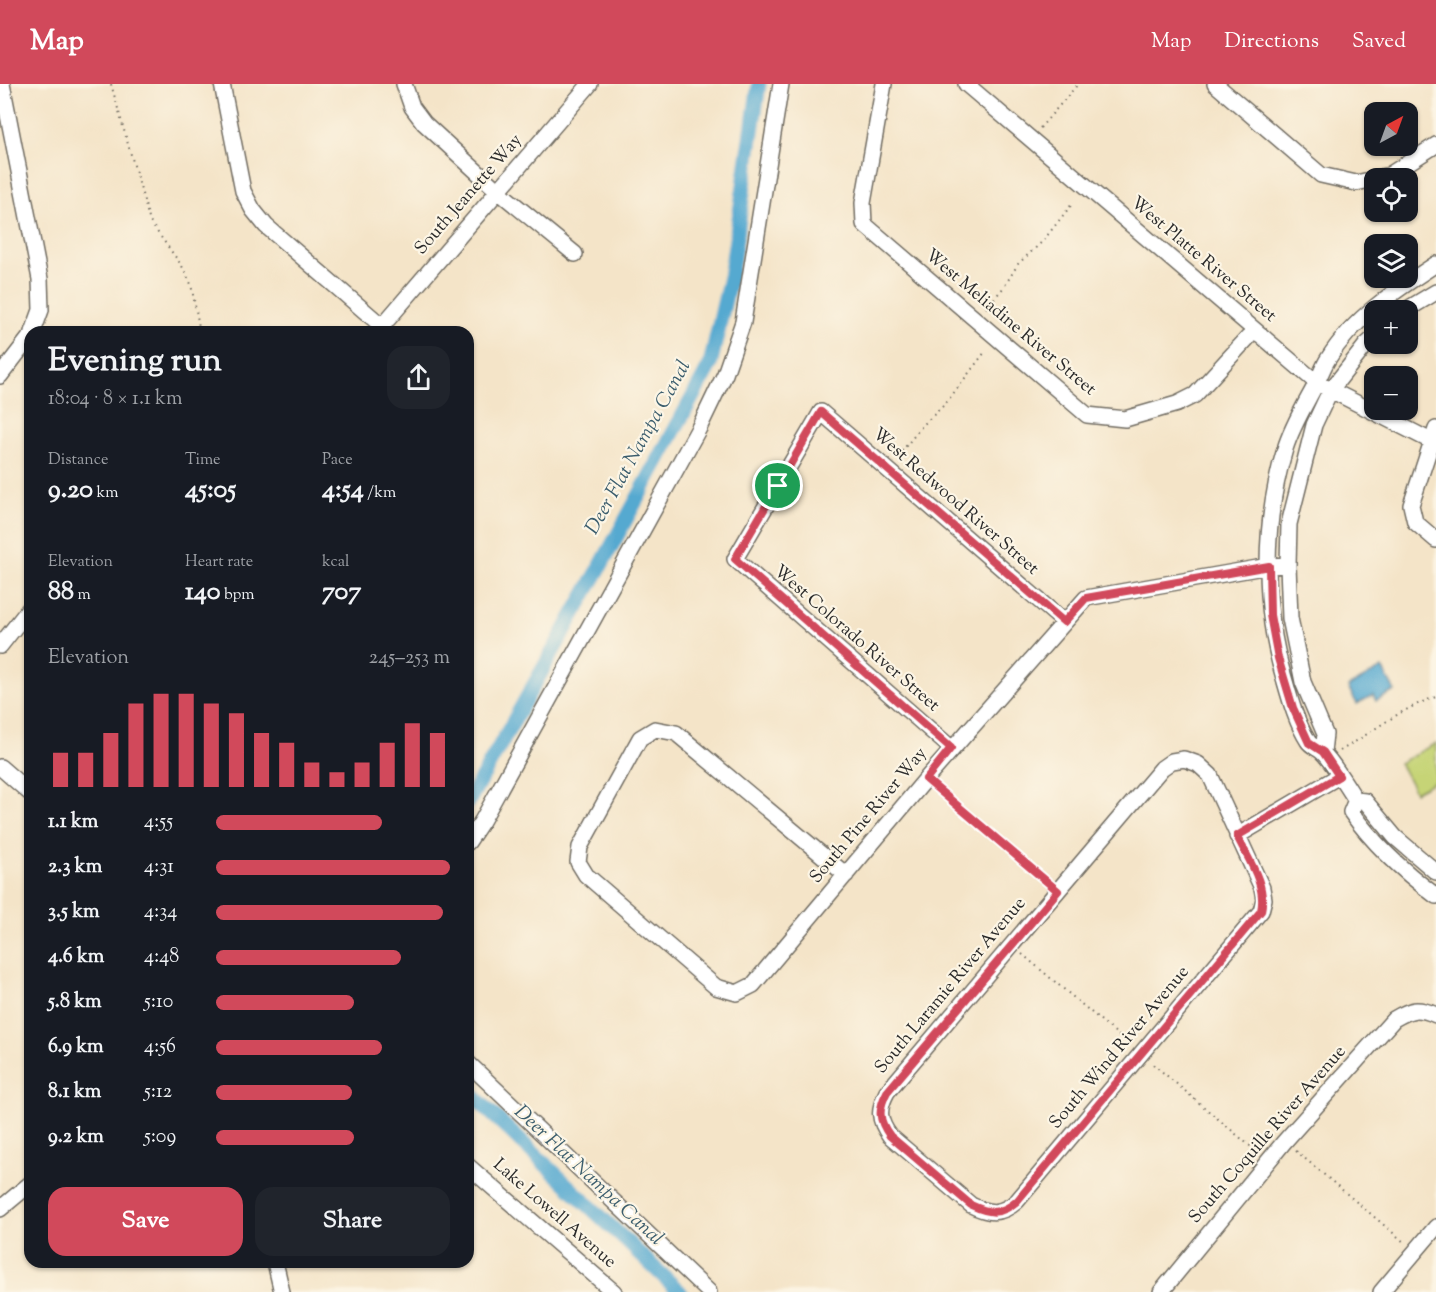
<!DOCTYPE html>
<html lang="en">
<head>
<meta charset="utf-8">
<style>
	body { margin:0; font-family:"Sorts Mill Goudy",serif; background:#20242c; color:#f1f3f6; height:100vh; display:flex; flex-direction:column; font-size:22px; white-space:nowrap }
	* { box-sizing:border-box; margin:0 }
	p { font-size:20px; color:#9ea1a6 }
	.icon { flex:none; width:33px; height:33px; fill:none; stroke:currentColor; stroke-width:2; stroke-linecap:round; stroke-linejoin:round }
	.map { position:relative; flex:1; overflow:hidden }
	.details { position:absolute; left:24px; top:242px; width:450px; height:942px; display:flex; flex-direction:column; background:#171b24; border-radius:18px; box-shadow:0 2px 4px #0004 }
	.details>* { flex:none }
	.needle { width:39px; rotate:41deg }
	.tools { position:absolute; left:1364px; top:18px; display:grid; gap:12px }
	.tools a { display:grid; place-items:center; width:54px; height:54px; border-radius:12px; background:#171b24; box-shadow:0 2px 4px #0004; font-size:30px }
	.pin { position:absolute; display:grid; place-items:center; width:51px; height:51px; color:#fff; margin:-26px; border:3px solid #fff; border-radius:50%; box-shadow:0 2px 6px #0007 }
	.round { display:grid; place-items:center; flex:none; width:63px; height:63px; border-radius:18px; background:#20242c }
	.head { display:flex; align-items:center; justify-content:space-between; height:102px; padding:0 24px }
	h1 { font-size:33px; font-weight:700; line-height:45px }
	.metrics { display:grid; grid-template-columns:repeat(3,1fr); gap:9px; height:102px; padding:6px 24px }
	.metrics div { display:grid; align-content:center }
	.metrics b { font-size:26px; font-weight:700 }
	.metrics small { font-size:16px; font-weight:400 }
	.metrics p { font-size:16px }
	.chart { height:168px; padding:12px 24px }
	.chart p { display:flex; justify-content:space-between }
	.chart svg { width:100%; height:108px; margin-top:6px; stroke:#d1495b; stroke-width:6 }
	.primary-button { display:flex; gap:12px; margin-top:auto; padding:12px 24px }
	.primary-button a { flex:1; height:69px; border-radius:18px; background:#d1495b; color:#fff; font-size:24px; font-weight:700; line-height:69px; text-align:center }
	.primary-button a+a { background:#20242c; color:#f1f3f6 }
	ul { padding:0 24px; list-style:none; font-size:20px }
	li { display:grid; grid-template-columns:96px 72px 1fr; align-items:center; height:45px }
	li i { height:15px; border-radius:8px; background:#d1495b }
	header { display:flex; align-items:center; gap:36px; box-sizing:border-box; height:84px; padding:0 30px; background:#d1495b; color:#fff }
	header strong { font-size:28px }
	nav { display:flex; gap:33px; margin-inline-start:auto; font-size:21px }
	.map>svg:first-child { display:block }
	.green { fill:#c6d476; stroke:#788050; stroke-width:1.5 }
	.water { fill:#54a9d0; stroke:#406a7e; stroke-width:1.5 }
	.lines { fill:none; stroke-linecap:round; stroke-linejoin:round }
	.canal { stroke:#54a9d0; stroke-width:15 }
	.minor-casing { stroke:#716c62; stroke-width:18 }
	.path { stroke:#716c62; stroke-width:2; stroke-dasharray:1.5 4.5; stroke-linecap:butt }
	.minor { stroke:#fff; stroke-width:15 }
	.route-casing { stroke:#fff; stroke-width:12 }
	.route { stroke:#d1495b; stroke-width:8 }
	.labels { text-anchor:middle; dominant-baseline:central; stroke-width:4.5; stroke-linejoin:round; paint-order:stroke }
	.street-label { font-size:18px; fill:#2b2b2b; stroke:#fcf5e5 }
	.water-label { font-size:20px; font-style:italic; fill:#3b5d6d; stroke:#fcf5e5 }
</style>
</head>
<body>
<header>
<strong>Map</strong>
<nav><a>Map</a><a>Directions</a><a>Saved</a></nav>
</header>
<div class="map">
<svg width="1436" height="1208" viewBox="0 0 1436 1208">
	<rect width="100%" height="100%" fill="#fcf5e5"/>
	<filter id="ink" filterUnits="userSpaceOnUse"><feTurbulence type="fractalNoise" baseFrequency=".0167" numOctaves="2"/><feDisplacementMap in="SourceGraphic" scale="12" xChannelSelector="R" yChannelSelector="G"/><feConvolveMatrix kernelMatrix="1 2 1 2 8 2 1 2 1" color-interpolation-filters="sRGB"/></filter>
	<filter id="wash" filterUnits="userSpaceOnUse"><feTurbulence type="fractalNoise" baseFrequency=".008" numOctaves="4" result="noise"/><feDisplacementMap in="SourceGraphic" scale="24" xChannelSelector="R" yChannelSelector="G"/><feGaussianBlur stdDeviation="1.35" result="paint"/><feColorMatrix in="noise" values="0 0 0 0 0 0 0 0 0 0 0 0 0 0 0 0 0 1.4 0 .05"/><feComposite in="paint" operator="in"/></filter>
	<g filter="url(#wash)">
		<rect width="100%" height="100%" fill="#f4e4c8"/>
		<!-- green -->
		<path class="green" d="M1436,659v38l-21,11 -16,-29z"/>
		<!-- water -->
		<path class="water" d="M1382,584l13,23 -19,10 -3,-6 -16,9 -9,-17z"/>
		<g class="lines">
			<!-- canal -->
			<path class="canal" d="M468,718l125,-222 117,-215 21,-92 28,-189
				M468,1007l212,201"/>
		</g>
	</g>
	<g filter="url(#ink)">
		<g class="lines">
			<!-- minor casing -->
			<g class="minor-casing">
				<path id="minor" d="M2,0l38,195 1,31 -8,22
					M222,0l21,107 10,19 13,16 116,100
					M404,0l8,23 12,16 74,68 77,63
					M884,0l-21,119 1,21 223,191 38,4 52,-15 18,-9 60,-65
					M966,0l351,299 114,58
					M1215,0l106,91 35,8 18,-4
					M1376,94l13,-3 47,-30
					M1436,180c-40,26 -83,54 -108,95 -5,8 -8,17 -12,25 -11,21 -24,42 -31,65 -22,73 -23,156 -1,229 6,21 12,44 24,63 3,5 10,7 14,11 11,10 25,35 34,48l9,1 30,36 41,35
					M1406,226l30,-18
					M377,248l213,-248
					M0,292l30,-39
					M1436,345l-25,76 4,17 21,18
					M0,562l30,-38
					M951,664l-216,-189 86,-147 243,210
					M1323,668l2,-18 -22,-52 -13,-64 -2,-53 1,-41 25,-99 16,-34 36,-46 8,-7
					M1184,675l14,5 12,11 52,113 2,11 -3,12 -244,290c-16,14 -28,13 -46,4l-81,-69c-12,-16 -12,-27 -3,-44l275,-324 10,-7z
					M0,683l30,26
					M1356,716l-5,12c23,33 53,60 85,84
					M1237,752l102,-60
					M468,758l14,-21 217,-393 26,-54 18,-52 38,-238
					M846,791l-170,-142 -21,-4 -15,9 -60,109 -2,15 8,13 130,112 21,6 16,-8 173,-206 160,-181 183,-32 19,-1
					M468,979l241,229
					M468,1082l146,126
					M0,1125l30,-25
					M275,1178l7,30
					M1161,1208l123,-150 110,-123c17,-10 23,-12 42,-4
					M1381,1208l55,-65"/>
			</g>
			<!-- path -->
			<path class="path" d="M111,0l39,138 32,44 9,18 9,48
				M1040,44l38,-44
				M986,224l18,-21 14,-23 25,-23 29,-37
				M898,372l24,-30 24,-23 39,-51
				M1340,667c31,-18 61,-43 96,-54
				M937,705l110,93
				M1022,870l108,91
				M1153,980l103,87
				M1296,1067l108,91"/>
			<!-- minor -->
			<use href="#minor" class="minor"/>
		</g>
	</g>
	<g class="lines" filter="url(#ink)">
		<!-- route casing -->
		<g class="route-casing">
			<path id="route" d="M821,328l243,210 22,-24 183,-32 1,49 8,43 15,50 16,35 14,9 16,24 -102,60c11,23 30,49 24,75l-244,290c-16,14 -27,13 -46,4l-81,-69c-12,-16 -12,-27 -3,-44l171,-201 -132,-112 25,-31 -216,-189z"/>
		</g>
		<!-- route -->
		<use href="#route" class="route"/>
	</g>
	<g class="labels">
		<!-- street labels -->
		<g class="street-label">
			<text transform="translate(469 111) rotate(-49)">South Jeanette Way</text>
			<text transform="translate(1203 176) rotate(40)">West Platte River Street</text>
			<text transform="translate(1010 239) rotate(40)">West Meliadine River Street</text>
			<text transform="translate(955 418) rotate(41)">West Redwood River Street</text>
			<text transform="translate(856 555) rotate(41)">West Colorado River Street</text>
			<text transform="translate(869 732) rotate(-50)">South Pine River Way</text>
			<text transform="translate(951 902) rotate(-50)">South Laramie River Avenue</text>
			<text transform="translate(1120 964) rotate(-50)">South Wind River Avenue</text>
			<text transform="translate(1268 1051) rotate(-49)">South Coquille River Avenue</text>
			<text transform="translate(554 1130) rotate(41)">Lake Lowell Avenue</text>
		</g>
		<!-- water labels -->
		<g class="water-label">
			<text transform="translate(639 364) rotate(-61)">Deer Flat Nampa Canal</text>
			<text transform="translate(588 1092) rotate(43)">Deer Flat Nampa Canal</text>
		</g>
	</g>
</svg>
<div class="tools">
<a><svg class="needle" viewBox="-14 -14 28 28"><path d="M0-13l5 13h-10z" fill="#e53935"/><path d="M0 13l5-13h-10z" fill="#9ea1a6"/></svg></a>
<a><svg class="icon" aria-label="locate" viewBox="0 0 24 24"><circle cx="12" cy="12" r="6"/><path d="M12 2v4M12 18v4M2 12h4M18 12h4"/></svg></a>
<a><svg class="icon" aria-label="layers" viewBox="0 0 24 24"><path d="M12 4l9 5-9 5-9-5zM3 14l9 5 9-5"/></svg></a>
<a>+</a>
<a>−</a>
</div>
<div class="pin" style="left:778px;top:402px;background:#1e9e55"><svg class="icon" aria-label="arrive" viewBox="0 0 24 24"><path d="M6 21V4h12l-3 4 3 4H6"/></svg></div>
<section class="details">
<div class="head"><div><h1>Evening run</h1><p>18:04 · 8 × 1.1 km</p></div><a class="round"><svg class="icon" aria-label="share" viewBox="0 0 24 24"><path d="M12 15V3M7 8l5-5 5 5M5 13v7h14v-7"/></svg></a></div>
<div class="metrics">
<div><p>Distance</p><b>9.20<small> km</small></b></div>
<div><p>Time</p><b>45:05</b></div>
<div><p>Pace</p><b>4:54<small> /km</small></b></div>
</div>
<div class="metrics">
<div><p>Elevation</p><b>88<small> m</small></b></div>
<div><p>Heart rate</p><b>140<small> bpm</small></b></div>
<div><p>kcal</p><b>707</b></div>
</div>
<div class="chart"><p><span>Elevation</span>245–253 m</p>
<svg viewBox="0 0 160 44" preserveAspectRatio="none"><path d="M5 44V30M15 44V30M25 44V22M35 44V10M45 44V6M55 44V6M65 44V10M75 44V14M85 44V22M95 44V26M105 44V34M115 44V38M125 44V34M135 44V26M145 44V18M155 44V22"/></svg>
</div>
<ul>
<li><b>1.1 km</b>4:55<i style="width:71%"></i></li>
<li><b>2.3 km</b>4:31<i style="width:100%"></i></li>
<li><b>3.5 km</b>4:34<i style="width:97%"></i></li>
<li><b>4.6 km</b>4:48<i style="width:79%"></i></li>
<li><b>5.8 km</b>5:10<i style="width:59%"></i></li>
<li><b>6.9 km</b>4:56<i style="width:71%"></i></li>
<li><b>8.1 km</b>5:12<i style="width:58%"></i></li>
<li><b>9.2 km</b>5:09<i style="width:59%"></i></li>
</ul>
<div class="primary-button"><a>Save</a><a>Share</a></div>
</section>
</div>
</body>
</html>
